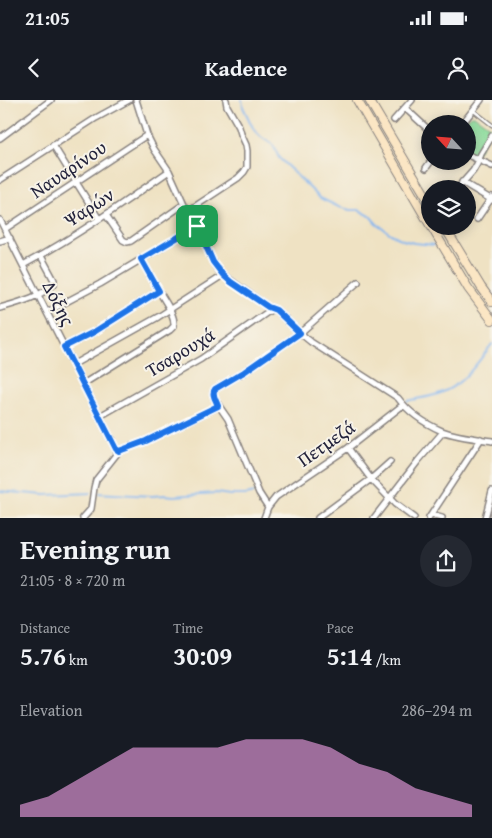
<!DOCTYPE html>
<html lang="en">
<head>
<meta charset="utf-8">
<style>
	body { margin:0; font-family:"Gentium Book Plus",serif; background:#242831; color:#f1f3f6; height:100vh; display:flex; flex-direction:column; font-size:19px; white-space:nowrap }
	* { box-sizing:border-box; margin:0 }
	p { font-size:16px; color:#9ea1a6 }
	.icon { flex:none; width:28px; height:28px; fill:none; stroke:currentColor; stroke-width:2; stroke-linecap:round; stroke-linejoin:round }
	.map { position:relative; height:418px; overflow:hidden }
	.panel { display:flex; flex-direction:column; background:#171b24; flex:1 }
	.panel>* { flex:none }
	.needle { width:32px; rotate:296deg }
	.fabs { position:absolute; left:421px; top:15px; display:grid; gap:10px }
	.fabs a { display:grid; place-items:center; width:55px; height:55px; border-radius:50%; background:#171b24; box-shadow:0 2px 12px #0003; font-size:25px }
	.pin { position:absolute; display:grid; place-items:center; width:42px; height:42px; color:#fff; margin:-21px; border-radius:10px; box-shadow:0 2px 8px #0006 }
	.round { display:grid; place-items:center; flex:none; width:52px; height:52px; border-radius:26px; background:#242831 }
	.summary { display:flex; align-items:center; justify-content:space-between; height:85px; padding:0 20px }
	h1 { font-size:28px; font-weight:600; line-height:38px }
	.metrics { display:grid; grid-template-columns:repeat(3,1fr); gap:8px; height:85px; padding:5px 20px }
	.metrics div { display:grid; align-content:center }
	.metrics b { font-size:25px; font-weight:600 }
	.metrics small { font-size:14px; font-weight:400 }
	.metrics p { font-size:14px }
	.chart { height:140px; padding:10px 20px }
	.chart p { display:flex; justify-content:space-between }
	.chart svg { width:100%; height:90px; margin-top:5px; fill:#d690ce; opacity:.7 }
	.status { display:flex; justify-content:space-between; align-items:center; height:35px; padding:0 25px; background:#171b24; direction:ltr }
	.status svg { height:14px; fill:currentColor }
	header { display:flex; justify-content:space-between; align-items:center; height:65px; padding:0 20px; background:#171b24; font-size:22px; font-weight:600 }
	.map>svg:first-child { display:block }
	.green { fill:#8bdc9b; stroke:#567f6b }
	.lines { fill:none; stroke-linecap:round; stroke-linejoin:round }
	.stream { stroke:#82b5ef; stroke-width:2 }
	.lane-casing { stroke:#88827f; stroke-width:5 }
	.street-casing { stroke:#88827f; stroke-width:8 }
	.secondary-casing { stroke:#88827f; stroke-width:10 }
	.lane { stroke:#fff; stroke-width:2.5 }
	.street { stroke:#fff; stroke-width:5 }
	.secondary { stroke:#fbe6c4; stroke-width:8 }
	.route-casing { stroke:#fff; stroke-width:10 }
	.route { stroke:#1a73e8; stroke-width:6 }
	.labels { text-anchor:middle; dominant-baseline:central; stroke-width:4; stroke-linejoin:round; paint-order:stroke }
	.street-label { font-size:19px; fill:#22223b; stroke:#f7f3e8 }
</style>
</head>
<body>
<div class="status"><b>21:05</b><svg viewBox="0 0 49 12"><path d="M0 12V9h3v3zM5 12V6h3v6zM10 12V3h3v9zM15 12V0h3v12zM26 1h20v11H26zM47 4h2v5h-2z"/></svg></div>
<header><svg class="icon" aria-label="back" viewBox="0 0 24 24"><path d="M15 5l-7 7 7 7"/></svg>Kadence<svg class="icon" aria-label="person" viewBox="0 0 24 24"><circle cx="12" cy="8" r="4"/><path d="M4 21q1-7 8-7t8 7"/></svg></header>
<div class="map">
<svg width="492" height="418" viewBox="0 0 492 418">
	<rect width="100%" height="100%" fill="#f7f3e8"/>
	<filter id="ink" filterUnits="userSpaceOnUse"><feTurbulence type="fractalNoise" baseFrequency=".02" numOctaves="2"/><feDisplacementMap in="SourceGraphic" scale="10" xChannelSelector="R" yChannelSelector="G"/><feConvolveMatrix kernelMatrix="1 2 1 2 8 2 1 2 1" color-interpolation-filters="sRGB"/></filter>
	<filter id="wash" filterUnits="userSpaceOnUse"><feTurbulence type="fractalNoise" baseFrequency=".0096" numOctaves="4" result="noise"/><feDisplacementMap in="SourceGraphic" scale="20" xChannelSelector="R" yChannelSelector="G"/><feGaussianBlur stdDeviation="1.12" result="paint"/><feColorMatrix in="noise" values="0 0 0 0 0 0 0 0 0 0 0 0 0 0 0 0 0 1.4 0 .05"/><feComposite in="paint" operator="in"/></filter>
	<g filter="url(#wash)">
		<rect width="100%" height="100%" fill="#efe2c3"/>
		<!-- green -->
		<path class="green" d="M471,15h3l18,13 -17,28 -7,-3v-29h-4z"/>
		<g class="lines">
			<!-- stream -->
			<path class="stream" d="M242,0l1,7 11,23 7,7 12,8 6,13 41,40 19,9 11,3h9l11,6 6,7 15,11 12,6 11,3 20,2
				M407,301c12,-3 27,-4 38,-10 20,-9 34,-30 47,-47
				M0,391l45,4 46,-2
				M97,393l55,3 14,-1 7,1 43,-3 14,2h15l10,-2"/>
		</g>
	</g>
	<g filter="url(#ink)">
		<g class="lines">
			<!-- lane casing -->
			<g class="lane-casing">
				<path id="lane" d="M474,11l18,14"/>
			</g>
			<!-- street casing -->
			<g class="street-casing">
				<path id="street" d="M136,0l11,35 7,14 15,22 15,33 13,22 16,36 6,9 7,6 42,30 8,3 24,23 11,9 87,56c11,15 28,26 44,33 12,5 36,8 50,10
					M405,8l25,23
					M394,20l18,-20
					M462,24l19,-24
					M0,38l51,-38
					M53,45l46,74
					M468,55l24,11
					M426,68l5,-7
					M0,80l96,-62 33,-18
					M462,82l30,18
					M457,89l16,-18 4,-7 4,-10 11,-18
					M188,111l50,-33 6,-6 3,-5v-16l-1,-6 -5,-11 -2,-7 -12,-21 -1,-6
					M106,115l17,25 4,2 4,-1 53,-37
					M477,119l15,-22
					M0,120l116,229 3,2
					M5,129l142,-94
					M0,141l10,-3
					M141,159l18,32
					M23,165c51,-27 99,-61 146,-94
					M0,208c17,-5 41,-11 54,-24v-4l-13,-24
					M47,212l53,-28 97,-58
					M64,247l30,-15 65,-41c6,11 16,23 15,35l-4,4 -87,54
					M74,264l84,-47 65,-42
					M219,306l9,13 26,62 5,12 9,14
					M100,316l101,-57 71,-50
					M348,348l23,31 24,25 19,14
					M119,351l27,-10 73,-35c-3,-5 -8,-12 -4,-17l29,-17 56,-39 58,-51
					M431,415l11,3
					M83,418l8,-9 3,-21 2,-8 23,-29
					M264,418l4,-11 8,-10 72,-49 55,-43
					M318,418l53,-39 19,-17
					M374,418l44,-57 25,-29
					M429,418l52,-79
					M485,418l7,-27"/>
			</g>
			<!-- secondary casing -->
			<g class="secondary-casing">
				<path id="secondary" d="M357,0l73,125
					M369,0l61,103
					M431,126l37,62 24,32
					M444,126l37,61 11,15"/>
			</g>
			<!-- lane -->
			<use href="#lane" class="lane"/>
			<!-- street -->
			<use href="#street" class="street"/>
			<!-- secondary -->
			<use href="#secondary" class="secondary"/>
		</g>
	</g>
	<g class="lines" filter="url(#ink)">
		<!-- route casing -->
		<g class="route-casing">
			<path id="route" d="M197,126l16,36 10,13 8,7 37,25 8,3 24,23 -56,39 -29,17c-4,5 1,11 3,17l-72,35 -27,10 -3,-2 -52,-102 30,-15 65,-41 -18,-32z"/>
		</g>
		<!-- route -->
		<use href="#route" class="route"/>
	</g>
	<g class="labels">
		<!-- street labels -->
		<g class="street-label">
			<text transform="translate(68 69) rotate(-34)">Ναυαρίνου</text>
			<text transform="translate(89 107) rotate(-33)">Ψαρών</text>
			<text transform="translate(59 203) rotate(63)">Δόξης</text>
			<text transform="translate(180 252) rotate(-31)">Τσαρουχά</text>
			<text transform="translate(326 343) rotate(-35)">Πετμεζά</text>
		</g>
	</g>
</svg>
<div class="fabs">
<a><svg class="needle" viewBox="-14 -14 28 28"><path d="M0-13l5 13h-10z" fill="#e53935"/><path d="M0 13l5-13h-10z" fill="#9ea1a6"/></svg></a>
<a><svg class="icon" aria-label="layers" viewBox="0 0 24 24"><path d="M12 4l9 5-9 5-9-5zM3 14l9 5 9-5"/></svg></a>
</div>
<div class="pin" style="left:197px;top:126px;background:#1e9e55"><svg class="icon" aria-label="arrive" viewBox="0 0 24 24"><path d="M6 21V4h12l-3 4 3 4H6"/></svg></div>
</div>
<section class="panel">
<div class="summary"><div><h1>Evening run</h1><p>21:05 · 8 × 720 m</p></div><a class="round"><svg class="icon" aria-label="share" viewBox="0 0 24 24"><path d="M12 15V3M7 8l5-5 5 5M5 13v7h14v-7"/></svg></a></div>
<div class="metrics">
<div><p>Distance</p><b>5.76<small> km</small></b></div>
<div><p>Time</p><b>30:09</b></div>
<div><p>Pace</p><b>5:14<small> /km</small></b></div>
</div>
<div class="chart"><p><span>Elevation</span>286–294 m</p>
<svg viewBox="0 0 160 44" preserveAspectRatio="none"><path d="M0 44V38L10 34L20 26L30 18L40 10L50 10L60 10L70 10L80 6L90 6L100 6L110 10L120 18L130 22L140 30L150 34L160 38V44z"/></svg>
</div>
</section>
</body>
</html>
